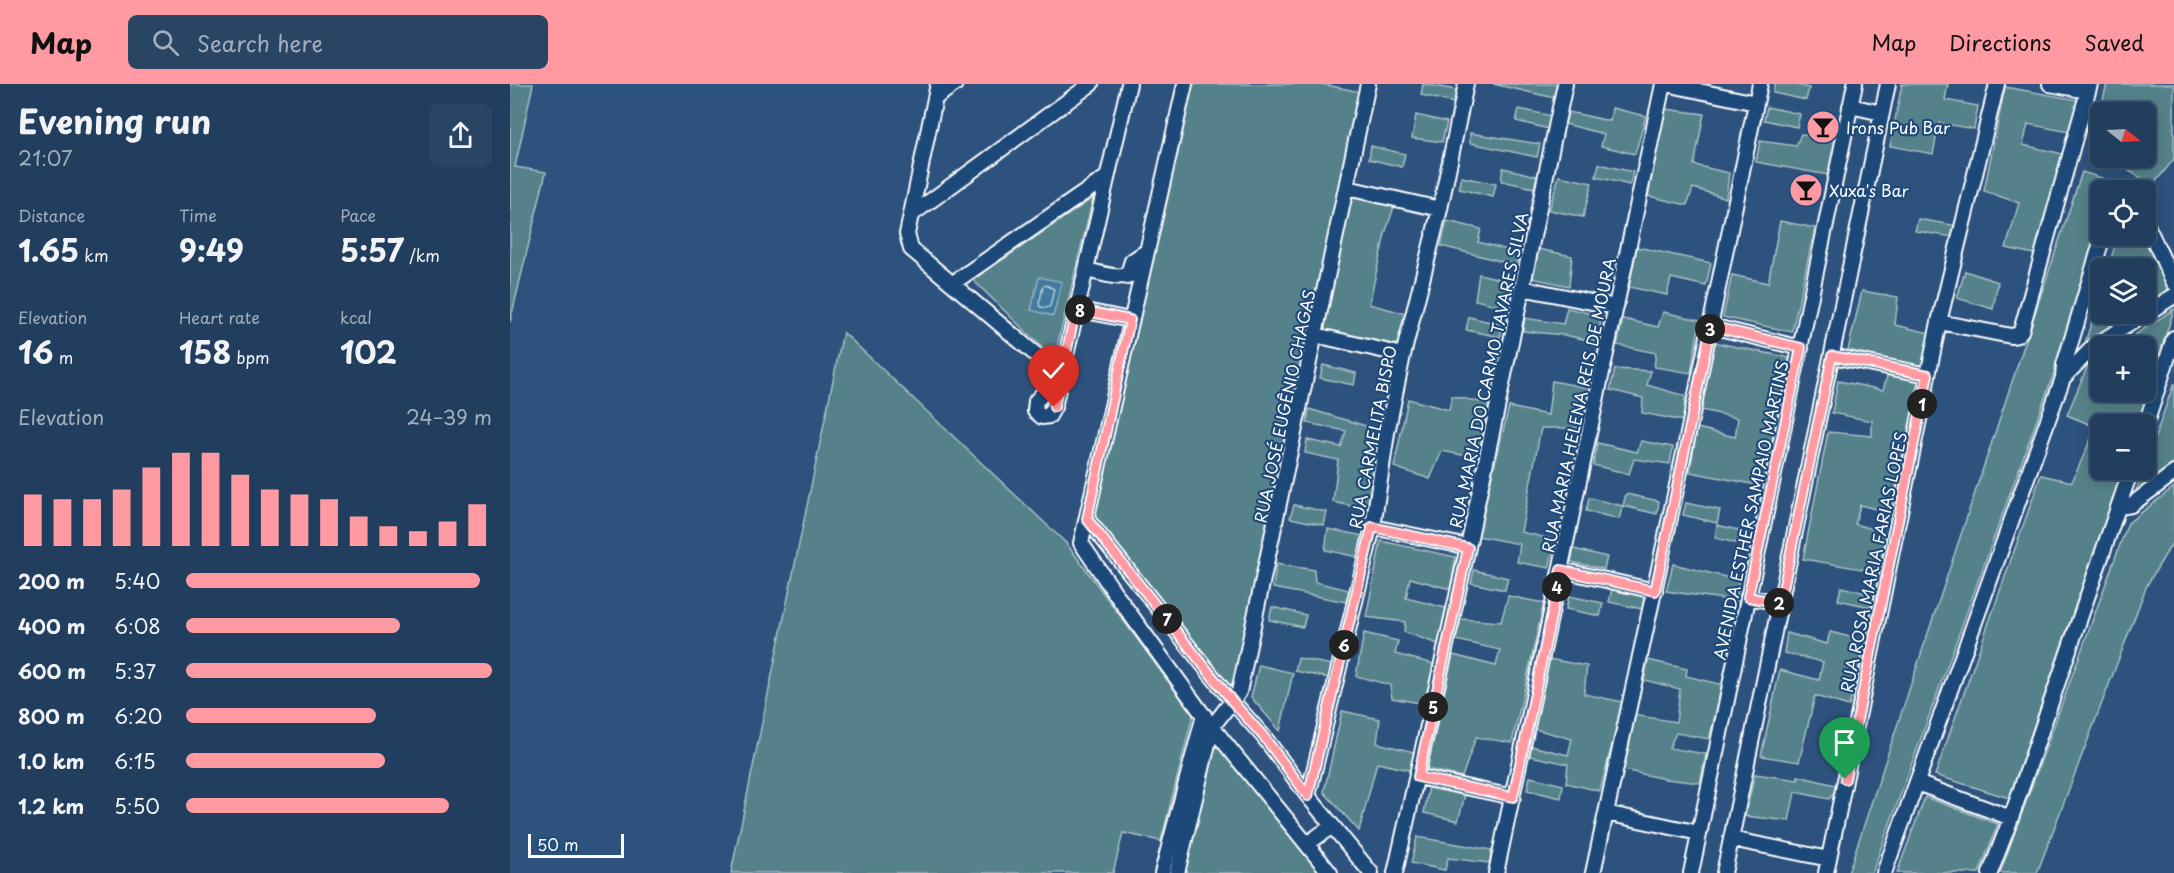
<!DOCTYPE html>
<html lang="en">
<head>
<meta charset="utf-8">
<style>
	body { margin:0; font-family:"Playpen Sans",sans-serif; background:#2a4564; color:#f1f3f6; height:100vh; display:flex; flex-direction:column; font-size:22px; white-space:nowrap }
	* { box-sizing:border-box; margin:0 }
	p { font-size:20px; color:#a2aebc }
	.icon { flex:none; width:33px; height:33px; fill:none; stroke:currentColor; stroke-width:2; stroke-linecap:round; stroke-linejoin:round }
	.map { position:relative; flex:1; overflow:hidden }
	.sheet { display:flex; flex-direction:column; background:#223e5e; width:510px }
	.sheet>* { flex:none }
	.needle { width:39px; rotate:108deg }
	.tools { position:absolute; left:1580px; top:18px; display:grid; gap:12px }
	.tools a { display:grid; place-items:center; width:66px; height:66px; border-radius:9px; background:#223e5e; box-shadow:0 3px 15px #0003,0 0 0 2px #3f5773; font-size:30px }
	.scale { position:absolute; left:18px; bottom:15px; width:96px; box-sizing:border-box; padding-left:6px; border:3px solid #fff; border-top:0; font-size:16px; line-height:21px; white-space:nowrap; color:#fff; -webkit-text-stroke:4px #1f4a7a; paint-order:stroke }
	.pin { position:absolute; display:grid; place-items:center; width:51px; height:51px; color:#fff; margin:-62px -26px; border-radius:50% 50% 50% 0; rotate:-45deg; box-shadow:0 0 6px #0007 }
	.pin .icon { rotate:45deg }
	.km { position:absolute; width:30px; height:30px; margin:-15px; border-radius:50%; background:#222; color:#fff; font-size:16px; line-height:30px; text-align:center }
	.round { display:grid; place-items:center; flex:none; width:63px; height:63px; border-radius:9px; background:#2a4564 }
	.head { display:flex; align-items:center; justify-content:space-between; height:102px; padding:0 18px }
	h1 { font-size:33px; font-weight:700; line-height:45px }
	.stats { display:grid; grid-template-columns:repeat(3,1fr); gap:9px; height:102px; padding:6px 18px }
	.stats div { display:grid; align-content:center }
	.stats b { font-size:30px; font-weight:700 }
	.stats small { font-size:16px; font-weight:400 }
	.stats p { font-size:16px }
	.chart { height:168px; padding:12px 18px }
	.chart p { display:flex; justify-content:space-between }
	.chart svg { width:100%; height:108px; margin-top:6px; stroke:#ff9aa2; stroke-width:6 }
	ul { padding:0 18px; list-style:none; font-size:20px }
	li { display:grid; grid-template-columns:96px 72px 1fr; align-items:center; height:45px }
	li i { height:15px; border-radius:8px; background:#ff9aa2 }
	header { display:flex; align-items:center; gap:36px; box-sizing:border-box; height:84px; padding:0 30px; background:#ff9aa2; color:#111 }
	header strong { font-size:28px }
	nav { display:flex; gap:33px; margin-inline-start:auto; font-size:21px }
	.search { width:420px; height:54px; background:#2a4564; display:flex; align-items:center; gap:15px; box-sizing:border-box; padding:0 21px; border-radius:9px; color:#a2aebc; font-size:22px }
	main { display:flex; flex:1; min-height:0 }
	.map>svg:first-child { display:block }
	.green { fill:#54828a; stroke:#aac0c4; stroke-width:1.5 }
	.water { fill:#427a9d; stroke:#8eafc4; stroke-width:1.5 }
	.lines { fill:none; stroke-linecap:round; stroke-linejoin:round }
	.shore { stroke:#b3cad8; stroke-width:1.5 }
	.minor-casing { stroke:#fff; stroke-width:18 }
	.minor { stroke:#1f4a7a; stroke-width:14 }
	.route-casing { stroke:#fff; stroke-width:12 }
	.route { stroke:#ff9aa2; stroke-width:8 }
	.labels { text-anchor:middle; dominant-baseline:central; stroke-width:4.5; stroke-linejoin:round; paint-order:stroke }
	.poi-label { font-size:16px; fill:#fff; stroke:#1f4a7a; text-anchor:start }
	.street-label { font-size:16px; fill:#fff; stroke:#1f4a7a }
</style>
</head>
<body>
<header>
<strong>Map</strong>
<div class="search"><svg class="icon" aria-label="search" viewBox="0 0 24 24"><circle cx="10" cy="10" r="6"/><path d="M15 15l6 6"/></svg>Search here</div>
<nav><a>Map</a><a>Directions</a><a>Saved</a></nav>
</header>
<main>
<section class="sheet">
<div class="head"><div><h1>Evening run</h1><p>21:07</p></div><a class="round"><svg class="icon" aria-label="share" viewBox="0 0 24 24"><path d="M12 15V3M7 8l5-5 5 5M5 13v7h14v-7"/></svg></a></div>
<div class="stats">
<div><p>Distance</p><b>1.65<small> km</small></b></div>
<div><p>Time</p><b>9:49</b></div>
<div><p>Pace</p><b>5:57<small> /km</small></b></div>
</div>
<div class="stats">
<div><p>Elevation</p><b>16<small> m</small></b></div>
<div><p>Heart rate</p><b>158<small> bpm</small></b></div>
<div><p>kcal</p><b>102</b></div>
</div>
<div class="chart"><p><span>Elevation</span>24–39 m</p>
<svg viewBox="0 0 160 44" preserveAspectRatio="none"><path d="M5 44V23M15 44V25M25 44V25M35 44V21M45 44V12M55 44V6M65 44V6M75 44V15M85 44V21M95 44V23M105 44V25M115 44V32M125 44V36M135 44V38M145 44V34M155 44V27"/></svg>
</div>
<ul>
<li><b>200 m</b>5:40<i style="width:96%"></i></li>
<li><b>400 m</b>6:08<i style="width:70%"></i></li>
<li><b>600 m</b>5:37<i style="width:100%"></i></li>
<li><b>800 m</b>6:20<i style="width:62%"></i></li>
<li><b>1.0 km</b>6:15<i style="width:65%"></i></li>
<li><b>1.2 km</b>5:50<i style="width:86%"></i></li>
</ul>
</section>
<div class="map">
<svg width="1664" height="789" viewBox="0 0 1664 789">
	<rect width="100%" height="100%" fill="#2e527e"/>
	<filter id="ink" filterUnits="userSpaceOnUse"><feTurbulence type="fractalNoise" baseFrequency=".0167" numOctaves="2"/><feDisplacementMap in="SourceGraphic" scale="12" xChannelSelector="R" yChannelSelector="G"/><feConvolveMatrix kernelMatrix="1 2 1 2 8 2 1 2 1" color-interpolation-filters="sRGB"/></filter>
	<g filter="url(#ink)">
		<!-- green -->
		<path class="green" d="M0,0h23l-18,83 31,5 -36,150z
			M675,0h136l45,9 -46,225 33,-123 41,12 -9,27 -16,70 38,10 -4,41 -87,-20 -84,366 -145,-182z
			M913,0l34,6 -3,13 -33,-8z
			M983,0h65l-3,14z
			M1265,0h18l16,4 -3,12 -33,-7z
			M1392,0h46l-3,16 33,6 -4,23 -35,-6 -6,31 -43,-8z
			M1597,0h67v75l-21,26 -46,-27h38v-46h-45v41l-10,-6z
			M1495,3l73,13 -9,32 -41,-8 -5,21 40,9 -29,100 -28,-6 13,-45 -35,-12z
			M1257,23l33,7 -3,13 -33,-7z
			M1102,24l34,8 -11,38 -34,-8 3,-12 -39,-10 3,-12 42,9z
			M1009,25l33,7 -3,13 -33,-8z
			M1155,25l39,5 -10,51 35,8 -3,25 -33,-10 -6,17 -39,-9z
			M906,31l31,7 -5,20 -30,-4z
			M960,49l70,11 -3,13 -67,-14z
			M1291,50l36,6 -9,35 -72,-13 4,-21 36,5z
			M861,62l34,8 -3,13 -33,-8z
			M1089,80l34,8 -3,13 -34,-8z
			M993,84l34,8 -3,12 -33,-7z
			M1572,88l52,16 -2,2h-32v37l-45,143 -183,503h-24z
			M1049,92l33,7 -9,34 -34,-7z
			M952,93l34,7 -3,13 -34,-8z
			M583,114l-39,161 -81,-79z
			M1408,135l40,7 -5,11 -38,-6z
			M937,137l34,8 -3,13 41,11 -3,12 -75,-19z
			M1270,137l35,7 -23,104 -69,-15 9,-42 36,8z
			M1608,152h25l26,52 -24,16v-36h-37z
			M1127,163l74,16 -5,23 -35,-8 -4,17 -38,-8z
			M1028,165l34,7 -3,30 -37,-8z
			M1455,187l33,11 -5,27 -36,-11z
			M969,190l34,8 -5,26 -33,-8z
			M1352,207l36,6 -3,28 35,8 -8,35 -74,-18z
			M1590,211v19h30l-45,29z
			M1057,224l35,8 -5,26 -33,-7 -41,-4 2,-13 38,6z
			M1664,225l-36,115h-38v46h24l-115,328 -74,-23 106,-300 31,7 24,-55 -29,-12 20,-48 13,-9v34h45v-46h-27z
			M1153,228l37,8 -9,53 -37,-6 2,-14 -39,-8 6,-26 35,8z
			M959,233l34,8 -3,12 -34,-7z
			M333,248l224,212 126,171 -32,126 -38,-8 -10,40h-382z
			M1203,258l77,16 -27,128 -73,-14 7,-44 38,9 3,-19 -37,-8z
			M813,281l33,8 -2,12 -34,-7z
			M1105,285l36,2 -4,14 38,11 -1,25 -42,-8 1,-15 -33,-8z
			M1378,289l32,7 -29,133 -31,-8 -5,19 32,9 -8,39 -76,-13 25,-127 44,4v-15l-40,-8 6,-32 45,9z
			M1042,297l38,7 -8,40h-41l-20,104 35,8 -7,28 -32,-6 3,-18 -43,-8 32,-129 39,8z
			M1664,299v80l-38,28z
			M942,312l37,8 -11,54 -36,-7 -12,28 -36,-12 14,-68 41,11z
			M799,325l74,22 -14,79 -36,-8 5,-42 -33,-7 2,-13 34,7 5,-16 -39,-8z
			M1131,357l32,6 -3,17 -36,-5 -5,15 -36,-9 4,-22 40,9z
			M1664,403v53l-27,45 -110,288h-37l128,-350z
			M1116,410l33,7 -2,13 -34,-8 -4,13 -33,-8 3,-13 34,8z
			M1176,419l34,7 -3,13 -34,-8z
			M784,421l33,7 -3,13 -34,-7z
			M1207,441l34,8 -3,13 -33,-8z
			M818,445l36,7 -6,21 -33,-7z
			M871,457l75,16 -6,32 -40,-11 -4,20 40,10 -8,36 -34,-12 1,-10 -39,-5z
			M1064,465l33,8 -3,12 -33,-7z
			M766,480l38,6 1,12 34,8 -3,12 -73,-14z
			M1163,480l65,16 -1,21 -71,-10z
			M964,486l34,8 -3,12 -34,-7z
			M1331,503l33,8 -3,12 -33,-7z
			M1102,505l33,8 -3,12 -33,-7z
			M998,512l36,7 -32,140 -36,-6 -14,40 -35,-8 26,-114 43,11 4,-16 -44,-10 5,-21 40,3z
			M1059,512l34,7 -3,13 -34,-7z
			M762,523l34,8 -3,12 -34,-7z
			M1320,548l36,9 -17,65 -34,-10 -16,66 -38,-6 19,-86 39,10 4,-18 -39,-9 3,-20 40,11z
			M854,549l34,8 -3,13 39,10 -9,40 -33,-6 -2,-13 -34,-9z
			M788,574l34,7 -3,13 -34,-7z
			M1038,575l39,7 -3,28 39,8 -23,89 -34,-8 2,-19 -38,-8 1,-10 37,9 4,-16 -37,-10z
			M1138,576l39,9 -1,7 37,9 -14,54 -33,-6 -7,15 37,6 -6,29 -35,-4 -42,-9 11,-55 42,7 4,-33 -36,-9z
			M749,581l34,8 -13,58 -29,-34z
			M832,627l38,8 -3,24 41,10 -5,18 -36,-8 -18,68 -35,-39z
			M702,643l119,146h-154z
			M1245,690l43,6v-4l41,10 -10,13 -34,-7 -6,29 -44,-5z
			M1020,693l33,8 -2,13 -34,-8z
			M919,702l36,9 -7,26 -34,-8z
			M1415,713l73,27 -19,49h-82z
			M907,753l75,13 -3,13 -41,-5 -3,12 -34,-7z"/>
		<!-- water -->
		<path class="water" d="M529,193l23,5 -9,34 -22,-6z"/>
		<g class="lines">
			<!-- shore -->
			<path class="shore" d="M536,201l8,4 -4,17 -3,2 -7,-1 -1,-3 4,-17z"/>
			<!-- minor casing -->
			<g class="minor-casing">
				<path id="minor" d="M428,0l-31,150 4,15 149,126
					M675,0l-104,459 36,53 95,131 118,146
					M1156,0l90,19
					M1540,0l38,7
					M425,14l20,-14
					M1340,22l32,7
					M837,104l93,21
					M401,131l180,-131
					M1635,137l29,62
					M576,186c24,5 32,11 56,1
					M617,193l5,-16 15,-10
					M443,199l154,-106
					M1012,204l94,19
					M566,225l54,11
					M1429,238l72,14 6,-1 4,-4 69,-247
					M1201,242l90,22
					M805,251l88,20
					M1322,272l96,19
					M550,291l-24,26 -1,10 7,6 7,-1 5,-9 75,-323
					M1553,293l1,-12 39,-129
					M1635,343l29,-89
					M1609,423l12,-2 43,-32
					M577,435l145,182 32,36 44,59 63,77
					M863,443l95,20
					M1051,486l94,21
					M1238,513l32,6
					M908,693l95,20
					M1407,699l94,35
					M798,712l65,-269 14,-94 16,-78 37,-146 26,-125
					M1096,729l93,20
					M1221,755l98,20
					M797,760l25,-18
					M652,789l42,-158
					M667,789l35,-146 27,-35 129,-608
					M885,789l73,-326 97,-463
					M986,789l167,-789
					M1083,789l91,-420 76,-369
					M1181,789l164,-789
					M1214,789l164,-789
					M1316,789l113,-551 58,-238
					M1374,789l179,-495 31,-32 80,-50
					M1480,789l21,-55 120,-348"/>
			</g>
			<!-- minor -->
			<use href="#minor" class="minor"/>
		</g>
	</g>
	<g class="lines" filter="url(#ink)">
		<!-- route casing -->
		<g class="route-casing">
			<path id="route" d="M544,323l22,-98 54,11 -43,199 145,182 32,36 44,59 64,-269 96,21 -50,229 95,20 48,-227 94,21 56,-265 90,22 -53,249 32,6 52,-247 96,19 -83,404"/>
		</g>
		<!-- route -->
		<use href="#route" class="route"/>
	</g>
	<!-- icons -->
	<defs>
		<g id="bar-disc" transform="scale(1.725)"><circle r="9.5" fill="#ff9aa2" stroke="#1f4a7a"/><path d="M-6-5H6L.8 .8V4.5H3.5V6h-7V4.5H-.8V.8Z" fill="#111"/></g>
	</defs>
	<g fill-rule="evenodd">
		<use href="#bar-disc" x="1313" y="43"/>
		<use href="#bar-disc" x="1296" y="106"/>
	</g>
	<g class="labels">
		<!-- poi labels -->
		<g class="poi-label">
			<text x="1336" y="43">Irons Pub Bar</text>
			<text x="1319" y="106">Xuxa's Bar</text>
		</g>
		<!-- street labels -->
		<g class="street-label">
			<text transform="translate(978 286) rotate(-78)">RUA MARIA DO CARMO TAVARES SILVA</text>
			<text transform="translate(1068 321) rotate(-78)">RUA MARIA HELENA REIS DE MOURA</text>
			<text transform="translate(774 322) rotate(-78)">RUA JOSÉ EUGÊNIO CHAGAS</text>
			<text transform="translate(862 353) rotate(-79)">RUA CARMELITA BISPO</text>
			<text transform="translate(1240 426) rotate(-78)">AVENIDA ESTHER SAMPAIO MARTINS</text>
			<text transform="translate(1363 478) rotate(-78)">RUA ROSA MARIA FARIAS LOPES</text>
		</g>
	</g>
</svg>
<div class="tools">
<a><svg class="needle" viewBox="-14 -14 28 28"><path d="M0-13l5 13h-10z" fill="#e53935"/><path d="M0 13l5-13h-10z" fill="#a2aebc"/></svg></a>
<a><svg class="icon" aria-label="locate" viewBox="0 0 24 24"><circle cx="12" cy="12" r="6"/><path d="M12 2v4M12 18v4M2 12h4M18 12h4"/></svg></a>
<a><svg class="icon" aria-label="layers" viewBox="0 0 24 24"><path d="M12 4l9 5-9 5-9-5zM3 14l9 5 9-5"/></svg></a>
<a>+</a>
<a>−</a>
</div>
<div class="scale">50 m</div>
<div class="pin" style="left:1335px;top:695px;background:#1e9e55"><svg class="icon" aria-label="arrive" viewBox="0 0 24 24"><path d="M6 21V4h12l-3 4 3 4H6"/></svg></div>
<div class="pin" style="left:544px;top:323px;background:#d93025"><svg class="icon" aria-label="check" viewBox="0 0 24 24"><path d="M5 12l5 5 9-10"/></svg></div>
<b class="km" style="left:1412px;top:320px">1</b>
<b class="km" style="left:1269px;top:519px">2</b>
<b class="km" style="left:1200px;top:245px">3</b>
<b class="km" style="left:1047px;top:503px">4</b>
<b class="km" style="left:923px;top:623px">5</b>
<b class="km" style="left:834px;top:561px">6</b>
<b class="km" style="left:657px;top:535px">7</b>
<b class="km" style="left:570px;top:226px">8</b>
</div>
</main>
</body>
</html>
